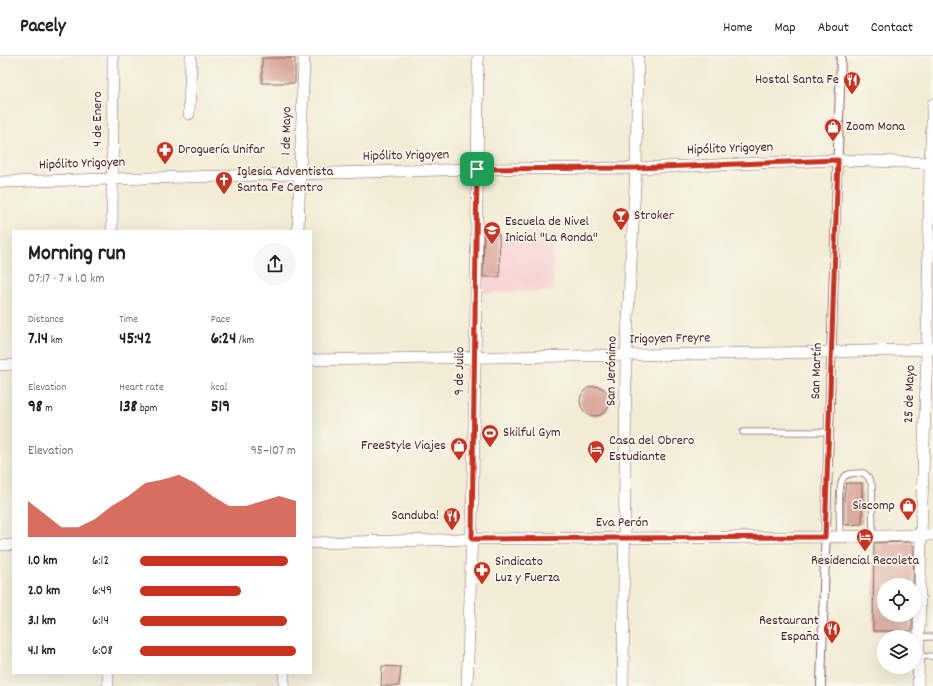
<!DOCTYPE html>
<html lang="en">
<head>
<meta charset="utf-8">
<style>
	body { margin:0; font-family:Dekko,sans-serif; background:#f6f6f6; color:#222; height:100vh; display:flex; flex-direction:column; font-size:15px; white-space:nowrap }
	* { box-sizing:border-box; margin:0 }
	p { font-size:13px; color:#767676 }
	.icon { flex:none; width:22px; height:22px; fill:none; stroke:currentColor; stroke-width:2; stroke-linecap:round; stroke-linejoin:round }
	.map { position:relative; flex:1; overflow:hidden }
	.drawer { position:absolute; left:12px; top:174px; width:300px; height:444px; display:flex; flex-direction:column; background:#fff; border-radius:0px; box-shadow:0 4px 16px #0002 }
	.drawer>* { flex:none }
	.fabs { position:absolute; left:877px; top:522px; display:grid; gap:8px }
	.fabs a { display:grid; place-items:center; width:44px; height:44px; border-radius:50%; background:#fff; box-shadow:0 4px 16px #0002; font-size:20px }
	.pin { position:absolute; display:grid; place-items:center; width:34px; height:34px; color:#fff; margin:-17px; border-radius:8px; box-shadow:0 2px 6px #0006 }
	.round { display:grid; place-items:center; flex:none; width:42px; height:42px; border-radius:21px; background:#f6f6f6 }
	.summary { display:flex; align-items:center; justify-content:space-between; height:68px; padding:0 16px }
	h1 { font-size:22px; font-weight:700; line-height:30px }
	.figures { display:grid; grid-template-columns:repeat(3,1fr); gap:6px; height:68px; padding:4px 16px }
	.figures div { display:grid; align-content:center }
	.figures b { font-size:17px; font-weight:700 }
	.figures small { font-size:11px; font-weight:400 }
	.figures p { font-size:11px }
	.chart { height:112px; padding:8px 16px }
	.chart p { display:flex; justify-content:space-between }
	.chart svg { width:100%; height:72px; margin-top:4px; fill:#c8321e; opacity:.7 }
	ul { padding:0 16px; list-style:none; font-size:13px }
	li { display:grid; grid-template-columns:64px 48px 1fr; align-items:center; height:30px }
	li i { height:10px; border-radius:5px; background:#c8321e }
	header { display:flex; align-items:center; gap:24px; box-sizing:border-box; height:56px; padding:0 20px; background:#fff; border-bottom:1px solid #e0e0e0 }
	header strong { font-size:19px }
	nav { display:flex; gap:22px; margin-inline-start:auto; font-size:14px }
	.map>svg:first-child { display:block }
	.built { fill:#f7d0cf }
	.building { fill:#dbaa9e }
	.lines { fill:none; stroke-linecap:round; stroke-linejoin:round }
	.service-casing { stroke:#856766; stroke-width:7 }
	.pedestrian-casing { stroke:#856766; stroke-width:10 }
	.minor-casing { stroke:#856766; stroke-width:12 }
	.service { stroke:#fff; stroke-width:5.5 }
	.pedestrian { stroke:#fff; stroke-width:8 }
	.minor { stroke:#fff; stroke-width:11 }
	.route-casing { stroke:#fff; stroke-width:8 }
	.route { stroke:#c8321e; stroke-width:5 }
	.labels { text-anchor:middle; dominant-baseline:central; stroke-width:3.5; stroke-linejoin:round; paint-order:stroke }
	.poi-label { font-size:14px; fill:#4a1f2b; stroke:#fbf7ec; text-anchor:start }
	.street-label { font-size:14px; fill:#4a1f2b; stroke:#fbf7ec }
</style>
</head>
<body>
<header>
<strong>Pacely</strong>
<nav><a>Home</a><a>Map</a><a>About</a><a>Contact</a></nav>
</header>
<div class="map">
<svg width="933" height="630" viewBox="0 0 933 630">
	<rect width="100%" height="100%" fill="#fbf7ec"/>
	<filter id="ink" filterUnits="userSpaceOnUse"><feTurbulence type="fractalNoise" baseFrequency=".025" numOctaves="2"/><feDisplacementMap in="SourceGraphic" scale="8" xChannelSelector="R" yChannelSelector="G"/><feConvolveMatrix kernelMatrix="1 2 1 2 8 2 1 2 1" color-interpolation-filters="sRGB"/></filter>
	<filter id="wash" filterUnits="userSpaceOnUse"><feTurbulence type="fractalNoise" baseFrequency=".012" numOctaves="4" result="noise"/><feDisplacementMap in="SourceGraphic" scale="16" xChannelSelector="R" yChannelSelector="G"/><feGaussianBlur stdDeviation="0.9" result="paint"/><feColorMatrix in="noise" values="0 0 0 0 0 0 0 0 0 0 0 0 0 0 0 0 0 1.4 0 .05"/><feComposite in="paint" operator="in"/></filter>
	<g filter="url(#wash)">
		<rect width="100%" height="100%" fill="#f2ecd5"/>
		<!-- built -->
		<path class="built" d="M553,177l1,58 -70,2 -1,-59z"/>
		<g id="blocks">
			<!-- building -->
			<path class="building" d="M262,2h33v25h-33z
				M484,178h15l1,43h-17z
				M580 345a15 15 0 1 1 30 0a15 15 0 1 1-30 0Z
				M846,427h16v41l-18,1v-28z
				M910,486l4,4 -1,39h-29v30h28v16h-39l1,-88z
				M382,610l19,1 -2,19h-18z"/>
		</g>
	</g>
	<g filter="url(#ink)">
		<use href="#blocks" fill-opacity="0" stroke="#856766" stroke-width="1"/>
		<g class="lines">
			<!-- service casing -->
			<g class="service-casing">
				<path id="service" d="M743,376h85
					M840,481c0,-11 -3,-51 3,-59 5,-6 14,-5 21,-5l4,4 4,8 1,51
					M919,581h14
					M919,601l14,-1"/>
			</g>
			<!-- pedestrian casing -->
			<g class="pedestrian-casing">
				<path id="pedestrian" d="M821,630c5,-210 14,-420 20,-630"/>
			</g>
			<!-- minor casing -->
			<g class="minor-casing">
				<path id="minor" d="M189,58l2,-58
					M0,126l477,-13 159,-1 202,-8 95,3
					M112,175l1,-175
					M298,175l6,-175
					M311,304l520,-8 102,-3
					M0,309h13
					M311,487l161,-4 152,-1 201,-1 108,-2
					M0,489h13
					M108,630v-13
					M284,630v-13
					M467,630c8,-210 10,-420 11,-630
					M623,630l3,-331 10,-187 2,-112
					M918,630l3,-151 6,-185 3,-188 3,-58"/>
			</g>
			<!-- service -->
			<use href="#service" class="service"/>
			<!-- pedestrian -->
			<use href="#pedestrian" class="pedestrian"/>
			<!-- minor -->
			<use href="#minor" class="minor"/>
		</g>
	</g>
	<g class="lines" filter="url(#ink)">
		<!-- route casing -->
		<g class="route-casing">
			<path id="route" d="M838,104l-13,377 -201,1 -152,1 5,-370 159,-1z"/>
		</g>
		<!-- route -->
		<use href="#route" class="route"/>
	</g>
	<!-- icons -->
	<defs>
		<g id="restaurant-pin" transform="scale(0.9)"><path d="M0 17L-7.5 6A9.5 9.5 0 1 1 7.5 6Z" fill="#c8321e" stroke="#fbf7ec"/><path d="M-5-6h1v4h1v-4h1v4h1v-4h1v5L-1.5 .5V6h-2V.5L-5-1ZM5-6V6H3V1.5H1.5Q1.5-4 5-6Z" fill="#fff"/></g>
		<g id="shop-pin" transform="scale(0.9)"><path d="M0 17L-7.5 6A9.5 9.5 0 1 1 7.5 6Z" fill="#c8321e" stroke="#fbf7ec"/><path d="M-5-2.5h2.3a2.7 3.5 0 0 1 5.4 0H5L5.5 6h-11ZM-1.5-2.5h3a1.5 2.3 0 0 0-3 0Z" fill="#fff"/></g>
		<g id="pharmacy-pin" transform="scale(0.9)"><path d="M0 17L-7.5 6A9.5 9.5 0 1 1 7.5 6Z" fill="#c8321e" stroke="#fbf7ec"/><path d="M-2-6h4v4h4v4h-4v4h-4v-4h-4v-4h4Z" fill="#fff"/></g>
		<g id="church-pin" transform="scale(0.9)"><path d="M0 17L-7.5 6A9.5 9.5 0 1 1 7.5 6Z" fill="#c8321e" stroke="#fbf7ec"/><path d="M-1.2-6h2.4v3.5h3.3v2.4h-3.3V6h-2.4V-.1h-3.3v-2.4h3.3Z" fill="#fff"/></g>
		<g id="bar-pin" transform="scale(0.9)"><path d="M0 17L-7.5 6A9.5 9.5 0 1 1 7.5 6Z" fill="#c8321e" stroke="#fbf7ec"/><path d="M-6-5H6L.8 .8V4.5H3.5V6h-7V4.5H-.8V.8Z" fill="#fff"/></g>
		<g id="school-pin" transform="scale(0.9)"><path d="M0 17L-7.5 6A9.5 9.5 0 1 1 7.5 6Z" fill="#c8321e" stroke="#fbf7ec"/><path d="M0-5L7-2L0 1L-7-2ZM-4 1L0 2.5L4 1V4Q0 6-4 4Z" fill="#fff"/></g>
		<g id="stadium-pin" transform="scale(0.9)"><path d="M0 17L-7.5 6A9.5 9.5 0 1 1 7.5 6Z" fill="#c8321e" stroke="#fbf7ec"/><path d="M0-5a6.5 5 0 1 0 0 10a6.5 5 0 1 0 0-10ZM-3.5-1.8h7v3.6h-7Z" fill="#fff"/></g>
		<g id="hotel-pin" transform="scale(0.9)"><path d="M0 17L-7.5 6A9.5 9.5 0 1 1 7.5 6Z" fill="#c8321e" stroke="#fbf7ec"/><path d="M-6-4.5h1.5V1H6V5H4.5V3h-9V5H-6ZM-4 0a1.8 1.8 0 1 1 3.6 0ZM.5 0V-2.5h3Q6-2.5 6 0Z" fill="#fff"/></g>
	</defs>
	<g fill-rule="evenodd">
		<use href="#restaurant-pin" x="852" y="24"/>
		<use href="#shop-pin" x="833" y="71"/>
		<use href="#pharmacy-pin" x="165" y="94"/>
		<use href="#church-pin" x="224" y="124"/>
		<use href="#bar-pin" x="621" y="160"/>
		<use href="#school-pin" x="492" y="174"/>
		<use href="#stadium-pin" x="490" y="377"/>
		<use href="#shop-pin" x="459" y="390"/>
		<use href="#hotel-pin" x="596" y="393"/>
		<use href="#shop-pin" x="908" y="450"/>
		<use href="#restaurant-pin" x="452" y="460"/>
		<use href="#hotel-pin" x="865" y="481"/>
		<use href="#pharmacy-pin" x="482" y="514"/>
		<use href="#restaurant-pin" x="832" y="573"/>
	</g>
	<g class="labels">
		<!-- poi labels -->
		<g class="poi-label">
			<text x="839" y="24" text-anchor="end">Hostal Santa Fe</text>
			<text x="846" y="71">Zoom Mona</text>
			<text x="178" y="94">Droguería Unifar</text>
			<text x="237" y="116">Iglesia Adventista<tspan x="237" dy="16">Santa Fe Centro</tspan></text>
			<text x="634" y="160">Stroker</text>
			<text x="505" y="166">Escuela de Nivel<tspan x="505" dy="16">Inicial "La Ronda"</tspan></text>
			<text x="503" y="377">Skilful Gym</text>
			<text x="609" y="385">Casa del Obrero<tspan x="609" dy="16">Estudiante</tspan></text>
			<text x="446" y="390" text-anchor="end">FreeStyle Viajes</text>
			<text x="895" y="450" text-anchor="end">Siscomp</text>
			<text x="439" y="460" text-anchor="end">Sanduba!</text>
			<text x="865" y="505" text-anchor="middle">Residencial Recoleta</text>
			<text x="495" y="506">Sindicato<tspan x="495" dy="16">Luz y Fuerza</tspan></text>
			<text x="819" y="565" text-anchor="end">Restaurant<tspan x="819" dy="16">España</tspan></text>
		</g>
		<!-- street labels -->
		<g class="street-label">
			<text transform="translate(98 63) rotate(-90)">4 de Enero</text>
			<text transform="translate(287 75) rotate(-89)">1 de Mayo</text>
			<text transform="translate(730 93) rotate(-2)">Hipólito Yrigoyen</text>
			<text transform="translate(406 100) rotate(-1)">Hipólito Yrigoyen</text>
			<text transform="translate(82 108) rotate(-2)">Hipólito Yrigoyen</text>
			<text transform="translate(670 283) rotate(-1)">Irigoyen Freyre</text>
			<text transform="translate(460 315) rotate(-89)">9 de Julio</text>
			<text transform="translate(612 315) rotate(-89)">San Jerónimo</text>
			<text transform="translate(817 315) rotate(-88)">San Martín</text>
			<text transform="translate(910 338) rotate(-88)">25 de Mayo</text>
			<text x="622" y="467">Eva Perón</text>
		</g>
	</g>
</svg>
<div class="fabs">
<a><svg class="icon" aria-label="locate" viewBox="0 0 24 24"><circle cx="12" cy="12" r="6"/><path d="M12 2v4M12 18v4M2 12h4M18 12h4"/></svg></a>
<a><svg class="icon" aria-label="layers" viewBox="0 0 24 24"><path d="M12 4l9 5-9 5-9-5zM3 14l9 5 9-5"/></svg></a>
</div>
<div class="pin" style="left:477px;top:113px;background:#1e9e55"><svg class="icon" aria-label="arrive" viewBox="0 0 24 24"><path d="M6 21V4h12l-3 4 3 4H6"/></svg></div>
<section class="drawer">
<div class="summary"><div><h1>Morning run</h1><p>07:17 · 7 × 1.0 km</p></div><a class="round"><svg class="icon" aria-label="share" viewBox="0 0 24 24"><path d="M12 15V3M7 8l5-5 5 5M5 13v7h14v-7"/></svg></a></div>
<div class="figures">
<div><p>Distance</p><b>7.14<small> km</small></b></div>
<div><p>Time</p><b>45:42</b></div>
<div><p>Pace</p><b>6:24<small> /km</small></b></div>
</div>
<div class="figures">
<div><p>Elevation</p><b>98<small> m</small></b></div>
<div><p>Heart rate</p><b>138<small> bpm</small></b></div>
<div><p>kcal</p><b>519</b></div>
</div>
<div class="chart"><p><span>Elevation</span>95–107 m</p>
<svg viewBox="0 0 160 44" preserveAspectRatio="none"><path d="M0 44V22L10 30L20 38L30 38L40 33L50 25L60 19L70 11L80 9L90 6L100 11L110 19L120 25L130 25L140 22L150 19L160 22V44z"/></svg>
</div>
<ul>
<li><b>1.0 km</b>6:12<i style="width:95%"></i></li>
<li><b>2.0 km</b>6:49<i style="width:65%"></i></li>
<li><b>3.1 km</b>6:14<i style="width:94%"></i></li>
<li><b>4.1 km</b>6:08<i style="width:100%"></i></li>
</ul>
</section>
</div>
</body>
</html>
